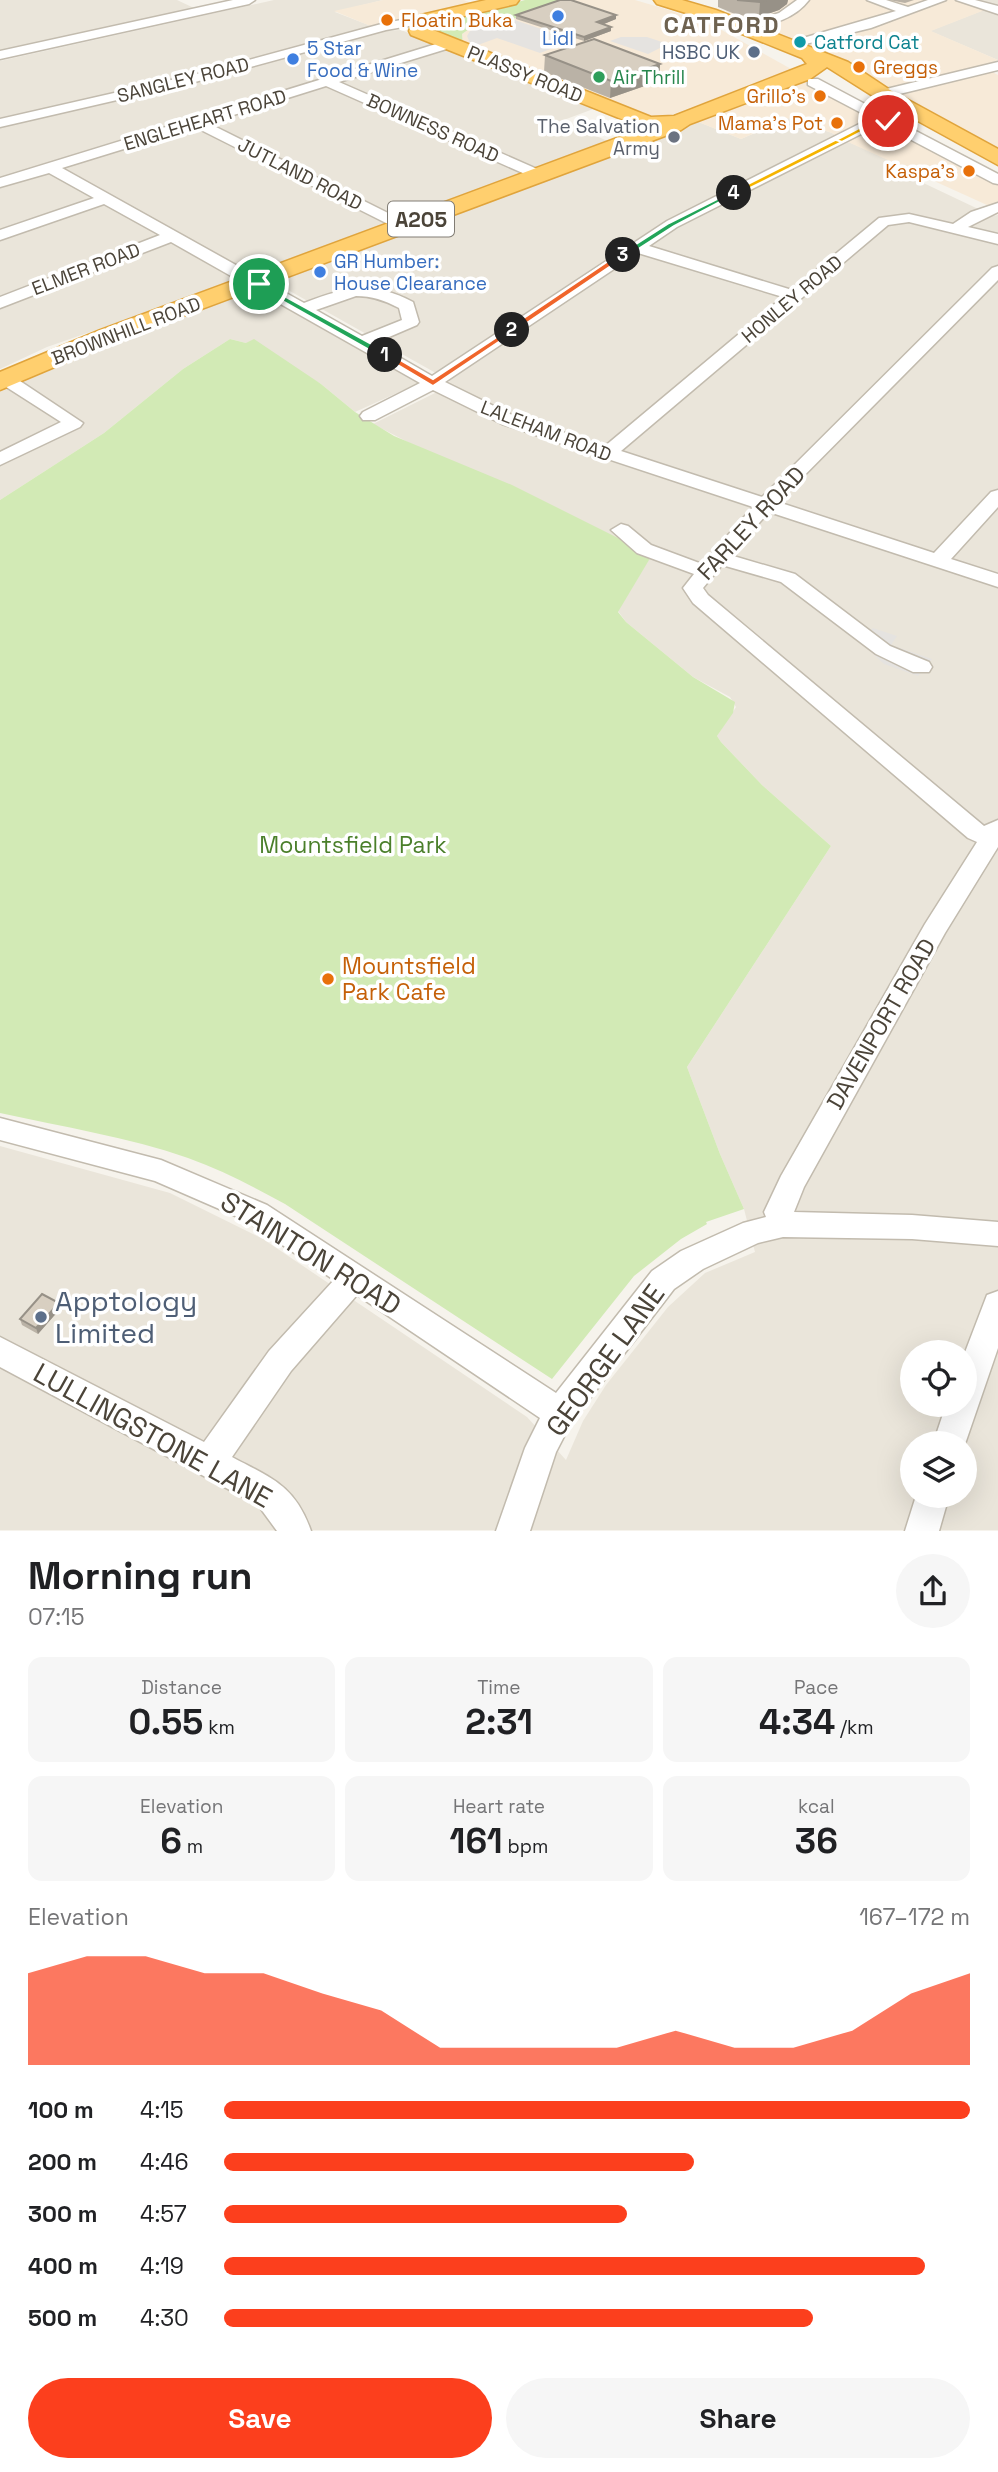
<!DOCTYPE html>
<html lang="en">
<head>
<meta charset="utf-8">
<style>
	body { margin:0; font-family:"Space Grotesk",sans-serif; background:#f6f6f6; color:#202124; height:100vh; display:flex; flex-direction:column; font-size:26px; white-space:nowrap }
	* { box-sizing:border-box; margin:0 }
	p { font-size:23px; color:#757577 }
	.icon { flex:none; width:38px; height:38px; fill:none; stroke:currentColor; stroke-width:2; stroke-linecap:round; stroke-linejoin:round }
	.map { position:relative; height:1531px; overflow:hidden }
	.sheet { display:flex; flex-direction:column; background:#fff; flex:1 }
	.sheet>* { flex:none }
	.controls { position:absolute; left:900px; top:1340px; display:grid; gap:14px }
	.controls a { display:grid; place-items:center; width:77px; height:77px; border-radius:50%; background:#fff; box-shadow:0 7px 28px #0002; font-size:35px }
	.pin { position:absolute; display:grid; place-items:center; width:60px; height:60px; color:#fff; margin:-30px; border:4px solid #fff; border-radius:50%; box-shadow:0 2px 7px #0007 }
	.km { position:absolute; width:35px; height:35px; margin:-18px; border-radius:50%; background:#222; color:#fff; font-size:19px; line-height:35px; text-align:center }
	.round { display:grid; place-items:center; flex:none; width:74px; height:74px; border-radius:37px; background:#f6f6f6 }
	.overview { display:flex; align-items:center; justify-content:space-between; height:119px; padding:0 28px }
	h1 { font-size:38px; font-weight:700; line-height:52px }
	.stats { display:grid; grid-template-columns:repeat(3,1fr); gap:10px; height:119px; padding:7px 28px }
	.stats div { display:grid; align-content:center; border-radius:14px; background:#f6f6f6; text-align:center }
	.stats b { font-size:35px; font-weight:700 }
	.stats small { font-size:19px; font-weight:400 }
	.stats p { font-size:19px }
	.chart { height:196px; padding:14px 28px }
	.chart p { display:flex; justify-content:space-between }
	.chart svg { width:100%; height:126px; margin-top:7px; fill:#fc3f1d; opacity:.7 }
	.cta { display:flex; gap:14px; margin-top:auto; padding:14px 28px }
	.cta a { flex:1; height:80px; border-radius:42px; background:#fc3f1d; color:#fff; font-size:28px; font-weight:700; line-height:80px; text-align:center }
	.cta a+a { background:#f6f6f6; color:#202124 }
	ul { padding:0 28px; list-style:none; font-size:23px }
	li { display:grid; grid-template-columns:112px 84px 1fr; align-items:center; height:52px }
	li i { height:18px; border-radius:9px; background:#fc3f1d }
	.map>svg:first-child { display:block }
	.residential { fill:#eae5da; fill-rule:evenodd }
	.commercial { fill:#f7ead8 }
	.green { fill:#d2eab5 }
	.parking { fill:#e5e3e0 }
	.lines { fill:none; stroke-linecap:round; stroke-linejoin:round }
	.minor-casing { stroke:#c2bbae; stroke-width:3 }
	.highway-casing { stroke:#e0a43c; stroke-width:3 }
	.minor { fill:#fff; fill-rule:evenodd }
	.highway { fill:#ffcf6e; fill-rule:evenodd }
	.wall { fill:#bab2a6 }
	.shaded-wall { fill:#979187 }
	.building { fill:#d8cfc1; stroke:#979187; stroke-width:2 }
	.split-1 { fill:#22a559; stroke:#fff; stroke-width:2 }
	.split-2 { fill:#f0652b; stroke:#fff; stroke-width:2 }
	.split-3 { fill:#f0652b; stroke:#fff; stroke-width:2 }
	.split-4 { fill:#22a559; stroke:#fff; stroke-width:2 }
	.split-5 { fill:#f5b400; stroke:#fff; stroke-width:2 }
	.split-6 { fill:#f5b400; stroke:#fff; stroke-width:2 }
	.shop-dot { fill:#3f7fe0; stroke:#fff; stroke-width:2.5 }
	.food-dot { fill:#e8710a; stroke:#fff; stroke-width:2.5 }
	.culture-dot { fill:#0f9aa8; stroke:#fff; stroke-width:2.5 }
	.service-dot { fill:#5c6f8a; stroke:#fff; stroke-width:2.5 }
	.leisure-dot { fill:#2e9e5b; stroke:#fff; stroke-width:2.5 }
	.worship-dot { fill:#6b7280; stroke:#fff; stroke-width:2.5 }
	.labels { text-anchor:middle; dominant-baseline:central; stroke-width:7; stroke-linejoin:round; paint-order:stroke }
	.far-food-label { font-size:19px; fill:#c56008; stroke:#fff; text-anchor:end }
	.far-shop-label { font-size:19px; fill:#366cbe; stroke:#fff; text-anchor:start }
	.far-culture-label { font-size:19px; fill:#0d838f; stroke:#fff; text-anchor:start }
	.far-service-label { font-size:19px; fill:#4e5e75; stroke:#fff; text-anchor:end }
	.far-street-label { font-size:19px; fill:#4b4439; stroke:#fff }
	.far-leisure-label { font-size:19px; fill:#27864d; stroke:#fff; text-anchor:start }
	.far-worship-label { font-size:19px; fill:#5b616d; stroke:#fff; text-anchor:end }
	.shield { fill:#fff; stroke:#817c74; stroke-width:2 }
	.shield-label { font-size:21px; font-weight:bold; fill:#4b4439 }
	.street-label { font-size:23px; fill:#4b4439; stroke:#fff }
	.park-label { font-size:23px; fill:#4a7f2a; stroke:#fff }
	.food-label { font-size:23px; fill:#c56008; stroke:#fff; text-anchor:start }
	.far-district-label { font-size:24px; font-weight:bold; letter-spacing:2px; fill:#6e6250; stroke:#fff }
	.near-street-label { font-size:28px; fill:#4b4439; stroke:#fff }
	.near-service-label { font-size:28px; fill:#4e5e75; stroke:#fff; text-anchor:start }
</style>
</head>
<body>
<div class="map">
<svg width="998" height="1531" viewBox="0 0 998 1531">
	<rect width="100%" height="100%" fill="#f6f3ec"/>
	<!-- residential -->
	<path class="residential" d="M0,0h177l17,8 -194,43z
		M274,0h109l-48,12 49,19 17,-1 195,78 -35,13 49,21 -373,139 -190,66 -47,22v-308z
		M975,0h23v60l-68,-29 64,-25z
		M789,118l43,15 16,9 36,14 38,20 -7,3 78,37 5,-1v1315h-998v-384l170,47 93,46 264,178 39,43 17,-39 23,-36 62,-78 37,-34 50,-21 -11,-43 -24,-55 -33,-87 144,-221 -69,-61 -41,-43 -4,-6 19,-29 -6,-10 -37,-20 -67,-55 -8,-11 33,-55 -199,-95 -29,-11 -50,-26 62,-31 15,-12 -178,-100 424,-160 45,18zM912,1353h52v52h-52zM912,1444h52v52h-52z
		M253,290l166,93 -64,29 -34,-28 -75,-41 -16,-4 -47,30 -79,64 -104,67v-108l120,-52z"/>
	<!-- commercial -->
	<path class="commercial" d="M383,0h81l13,6 -104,21 -39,-16z
		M569,0h66l34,10 49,18 75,42 -136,50 -194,-75 -1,-11 13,-9z
		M721,0h254l20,6 -64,25 67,29 -17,6 17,9v73l-145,-80 -126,-56z
		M803,81l88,43 107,58v28l-150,-68 -16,-9 -43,-15 -48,21 -45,-18z"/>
	<!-- green -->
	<path class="green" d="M525,0h44l-56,19 -10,-3 -28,9 -13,9 1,11 -32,-14 1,-7z
		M230,339l16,4 8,-4 67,45 34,28 39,24 118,49 140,70 -34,57 8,10 67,55 42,25 -2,11 -16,23 4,6 41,43 69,61 -144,221 33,87 24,55 -38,13 1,2 -26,15 -47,37 -82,103 -267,-175c-31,-17 -63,-34 -97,-46 -60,-21 -125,-31 -188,-45v-613l104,-67 79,-64z"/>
	<!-- parking -->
	<path class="parking" d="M506,17l68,23 -34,13 -43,-15 -22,8 -5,-3 -3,-7 3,-5z
		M621,37h26l21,7 -20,10 -38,-13z
		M873,628l24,8 -6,9 41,14 -14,17 -34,-12 -25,-23z"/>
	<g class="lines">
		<!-- minor casing -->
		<g class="minor-casing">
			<path id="minor" d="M233,0h22l-6,4 -249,55v-8z
				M797,0h12c-17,22 -43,25 -68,31l-6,-4 44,-14z
				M867,0h19l22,7 20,-7h18l-75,28 -86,21 -6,-4 117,-34z
				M956,0h19l23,6v8z
				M428,15l4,1v6l-46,8 -191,52 -195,45v-8l193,-44 192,-52z
				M449,40l6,4 -2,3 -114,35 205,90 2,3 -2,3h-10l-208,-92 -118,37 200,100 3,3 -3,3h-10l-203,-102 -133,41 242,135c43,-16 66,-23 109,-1l6,20 -2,3 -42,18 57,33 235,-155 204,-103 -63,-33v-6h10l64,34 26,-8 5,1v6l-20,7 105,55v10l-5,-1 -112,-59 -204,103 -28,19 143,44 87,-72 30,-4 44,10 18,-12 27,-9v9l-30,15 30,7v10l-89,-22 -21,3 -267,226 141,46 230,-229 6,-2v14l-220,222 156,51 57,-61 7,-2v17l-47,52 47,15v13l-229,-75 -39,43 65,19 95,72 39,16 3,5 -3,5h-16l-37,-18 -95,-72 -59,-17 -19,23 5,7 276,231 14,-6v27l-53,86 -141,254 -10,25 118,3 86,7v24l-86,-7 -129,-2 -25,6 -55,26 -29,20 -103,134 -15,29 -26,79h-34l29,-83 15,-30 -183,-123 -66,76 -59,86c39,21 63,28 79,74h-34l-19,-26 -258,-138v-30l204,105 65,-91 65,-71 -87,-59 -92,-40 -155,-41v-22l161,42 106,45 289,188 96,-122 29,-20 62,-28 23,-6 -2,-5 17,-36 144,-252 52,-82 -9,-4 -275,-235 -10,-15 11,-14 -57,-21 -26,-23 10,-6 7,2 23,19 51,19 51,-57 -251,-83 -69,-34 -58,30h-12l-3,-4 3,-4 57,-29 -249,-141 -171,66v-11l160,-62 -56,-31 -104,36v-10l94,-32 -45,-25 -49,14v-9zM638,253l145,44 -178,149 -91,-30 -69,-34zM356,296c16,0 28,4 43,12l3,12 -40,16 -46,-26z
				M998,62v8l-115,28 -7,-4 2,-3z
				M5,374l6,1 72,48 -3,4 -80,38v-13l61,-30 -61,-39v-8z
				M998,1291v57l-33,96h-32l13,-39h18v-50l23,-60z
				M916,1496h33l-10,35h-34z"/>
		</g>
		<!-- highway casing -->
		<g class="highway-casing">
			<path id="highway" d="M486,0h33l-3,4 -82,19 -6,5 223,89 23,-1 133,-52 -5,-6 -100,-40 -45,-14 -3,-4h28l34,10 132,52 42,28 108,59v16l-122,-67 -49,-31 -17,12 -120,45 -9,6 -565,211 -116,49v-18l98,-41 546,-203 -233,-93 -2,-4 5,-13 7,-3z"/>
		</g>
		<!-- minor -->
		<use href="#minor" class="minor"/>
		<!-- highway -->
		<use href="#highway" class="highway"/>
	</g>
	<!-- wall -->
	<path class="wall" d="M718,0h70l-1,4 -8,6 -20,7 -22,-2 -19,-8z
		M889,0h25l-9,3z
		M516,15l100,4 -13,5 8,3v4l-27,10 -68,-22z
		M545,55l115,9 -1,17 -49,17 -66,-26z
		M60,1309l-22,25 -16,-9 -2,-6z"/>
	<!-- shaded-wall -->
	<path class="shaded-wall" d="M766,0h22l-1,4 -8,6 -20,7 1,-15z
		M616,15v4l-19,8v-5z
		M611,27v4l-27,10v-4z
		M660,64l-1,17 -49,17 1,-17z
		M59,1303l1,6 -22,25 -2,-6z"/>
	<!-- building -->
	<path class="building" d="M560,0h11l45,15 -19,7 14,5 -27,10 -68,-22z
		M737,0h29l-6,2z
		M594,39l66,25 -49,17 -66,-26z
		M42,1294l17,9 -23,25 -16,-9z"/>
	<!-- split-1 -->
	<path class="split-1" d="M259,282l129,71 2,2 -8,2 -126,-71z"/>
	<!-- split-2 -->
	<path class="split-2" d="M512,327l3,4 -82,55 -52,-31 7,-2 45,26z"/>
	<!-- split-3 -->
	<path class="split-3" d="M620,253l7,2 -112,76h-6v-3z"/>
	<!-- split-4 -->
	<path class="split-4" d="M731,192l6,1 -63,33 -48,31 -7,-2 50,-32z"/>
	<!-- split-5 -->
	<path class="split-5" d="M839,138l3,4 -106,53 -6,-2z"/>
	<!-- split-6 -->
	<path class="split-6" d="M880,117l12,4 -4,2 -6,-2 -40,21 -6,-2z"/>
	<!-- markers -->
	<g class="shop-dot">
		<circle cx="558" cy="16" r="7"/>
		<circle cx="293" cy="59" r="7"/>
		<circle cx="320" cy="272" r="7"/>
	</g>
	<g class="food-dot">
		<circle cx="387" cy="20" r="7"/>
		<circle cx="859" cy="67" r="7"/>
		<circle cx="820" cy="96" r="7"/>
		<circle cx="837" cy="123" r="7"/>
		<circle cx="969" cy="171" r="7"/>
		<circle cx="328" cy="979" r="7"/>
	</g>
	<circle class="culture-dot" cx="800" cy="42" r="7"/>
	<g class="service-dot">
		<circle cx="754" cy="52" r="7"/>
		<circle cx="41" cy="1317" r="7"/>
	</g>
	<circle class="leisure-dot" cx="599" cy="77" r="7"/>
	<circle class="worship-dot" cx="674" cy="137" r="7"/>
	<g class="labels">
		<!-- far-food labels -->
		<g class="far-food-label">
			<text x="401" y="20" text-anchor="start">Floatin Buka</text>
			<text x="873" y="67" text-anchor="start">Greggs</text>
			<text x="806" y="96">Grillo's</text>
			<text x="823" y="123">Mama's Pot</text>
			<text x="955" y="171">Kaspa's</text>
		</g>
		<!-- far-shop labels -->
		<g class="far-shop-label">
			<text x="558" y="38" text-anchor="middle">Lidl</text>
			<text x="307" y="48">5 Star<tspan x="307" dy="22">Food &amp; Wine</tspan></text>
			<text x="334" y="261">GR Humber:<tspan x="334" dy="22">House Clearance</tspan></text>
		</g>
		<!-- far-culture labels -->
		<g class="far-culture-label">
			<text x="814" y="42">Catford Cat</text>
		</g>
		<!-- far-service labels -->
		<g class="far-service-label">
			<text x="740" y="52">HSBC UK</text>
		</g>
		<!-- far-street labels -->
		<g class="far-street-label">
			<text transform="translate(525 74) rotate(22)">PLASSY ROAD</text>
			<text transform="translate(183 80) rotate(-14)">SANGLEY ROAD</text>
			<text transform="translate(205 120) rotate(-17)">ENGLEHEART ROAD</text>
			<text transform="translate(433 128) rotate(24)">BOWNESS ROAD</text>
			<text transform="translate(300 174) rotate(27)">JUTLAND ROAD</text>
			<text transform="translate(86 269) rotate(-21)">ELMER ROAD</text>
			<text transform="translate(792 299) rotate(-40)">HONLEY ROAD</text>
			<text transform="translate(126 331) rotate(-21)">BROWNHILL ROAD</text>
			<text transform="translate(546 431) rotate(21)">LALEHAM ROAD</text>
		</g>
		<!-- far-leisure labels -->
		<g class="far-leisure-label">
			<text x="613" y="77">Air Thrill</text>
		</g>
		<!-- far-worship labels -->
		<g class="far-worship-label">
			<text x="660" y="126">The Salvation<tspan x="660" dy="22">Army</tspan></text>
		</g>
		<!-- shield labels -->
		<rect class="shield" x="388" y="201.5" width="66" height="35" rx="5"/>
		<g class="shield-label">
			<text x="421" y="219">A205</text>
		</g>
		<!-- street labels -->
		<g class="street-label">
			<text transform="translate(751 523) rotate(-47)">FARLEY ROAD</text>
			<text transform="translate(881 1024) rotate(-60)">DAVENPORT ROAD</text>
		</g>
		<!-- park labels -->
		<g class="park-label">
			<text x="353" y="845">Mountsfield Park</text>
		</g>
		<!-- food labels -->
		<g class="food-label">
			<text x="342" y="966">Mountsfield<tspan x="342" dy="26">Park Cafe</tspan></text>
		</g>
		<!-- far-district labels -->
		<g class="far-district-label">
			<text x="722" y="24">CATFORD</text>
		</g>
		<!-- near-street labels -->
		<g class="near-street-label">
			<text transform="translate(311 1253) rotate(32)">STAINTON ROAD</text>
			<text transform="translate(605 1360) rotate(-54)">GEORGE LANE</text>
			<text transform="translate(153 1435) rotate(29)">LULLINGSTONE LANE</text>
		</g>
		<!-- near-service labels -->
		<g class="near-service-label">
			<text x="55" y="1301">Apptology<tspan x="55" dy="32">Limited</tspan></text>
		</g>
	</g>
</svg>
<div class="controls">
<a><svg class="icon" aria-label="locate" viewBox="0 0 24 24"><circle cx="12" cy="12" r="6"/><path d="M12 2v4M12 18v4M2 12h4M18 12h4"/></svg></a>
<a><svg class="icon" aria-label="layers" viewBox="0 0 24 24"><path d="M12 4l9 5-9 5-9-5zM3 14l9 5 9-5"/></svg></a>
</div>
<div class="pin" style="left:259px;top:284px;background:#1e9e55"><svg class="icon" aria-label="arrive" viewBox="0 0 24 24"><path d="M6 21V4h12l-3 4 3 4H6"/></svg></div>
<div class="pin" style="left:888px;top:121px;background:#d93025"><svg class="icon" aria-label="check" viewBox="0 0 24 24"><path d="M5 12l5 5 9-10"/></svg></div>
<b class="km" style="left:385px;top:355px">1</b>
<b class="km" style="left:512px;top:330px">2</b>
<b class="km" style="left:623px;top:255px">3</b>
<b class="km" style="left:734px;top:193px">4</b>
</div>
<section class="sheet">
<div class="overview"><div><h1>Morning run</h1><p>07:15</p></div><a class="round"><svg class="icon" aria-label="share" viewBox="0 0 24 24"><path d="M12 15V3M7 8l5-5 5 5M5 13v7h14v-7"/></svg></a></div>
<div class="stats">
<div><p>Distance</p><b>0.55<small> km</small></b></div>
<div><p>Time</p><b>2:31</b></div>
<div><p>Pace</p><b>4:34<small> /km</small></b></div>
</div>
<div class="stats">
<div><p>Elevation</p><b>6<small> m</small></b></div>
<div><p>Heart rate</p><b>161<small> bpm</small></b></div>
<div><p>kcal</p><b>36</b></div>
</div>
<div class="chart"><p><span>Elevation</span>167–172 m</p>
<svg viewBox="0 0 160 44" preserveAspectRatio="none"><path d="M0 44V12L10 6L20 6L30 12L40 12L50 19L60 25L70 38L80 38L90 38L100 38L110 32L120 38L130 38L140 32L150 19L160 12V44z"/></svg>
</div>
<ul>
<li><b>100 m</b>4:15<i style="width:100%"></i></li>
<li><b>200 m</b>4:46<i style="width:63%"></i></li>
<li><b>300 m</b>4:57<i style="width:54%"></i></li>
<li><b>400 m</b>4:19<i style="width:94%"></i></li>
<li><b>500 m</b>4:30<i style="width:79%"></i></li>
</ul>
<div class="cta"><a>Save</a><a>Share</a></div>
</section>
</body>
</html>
